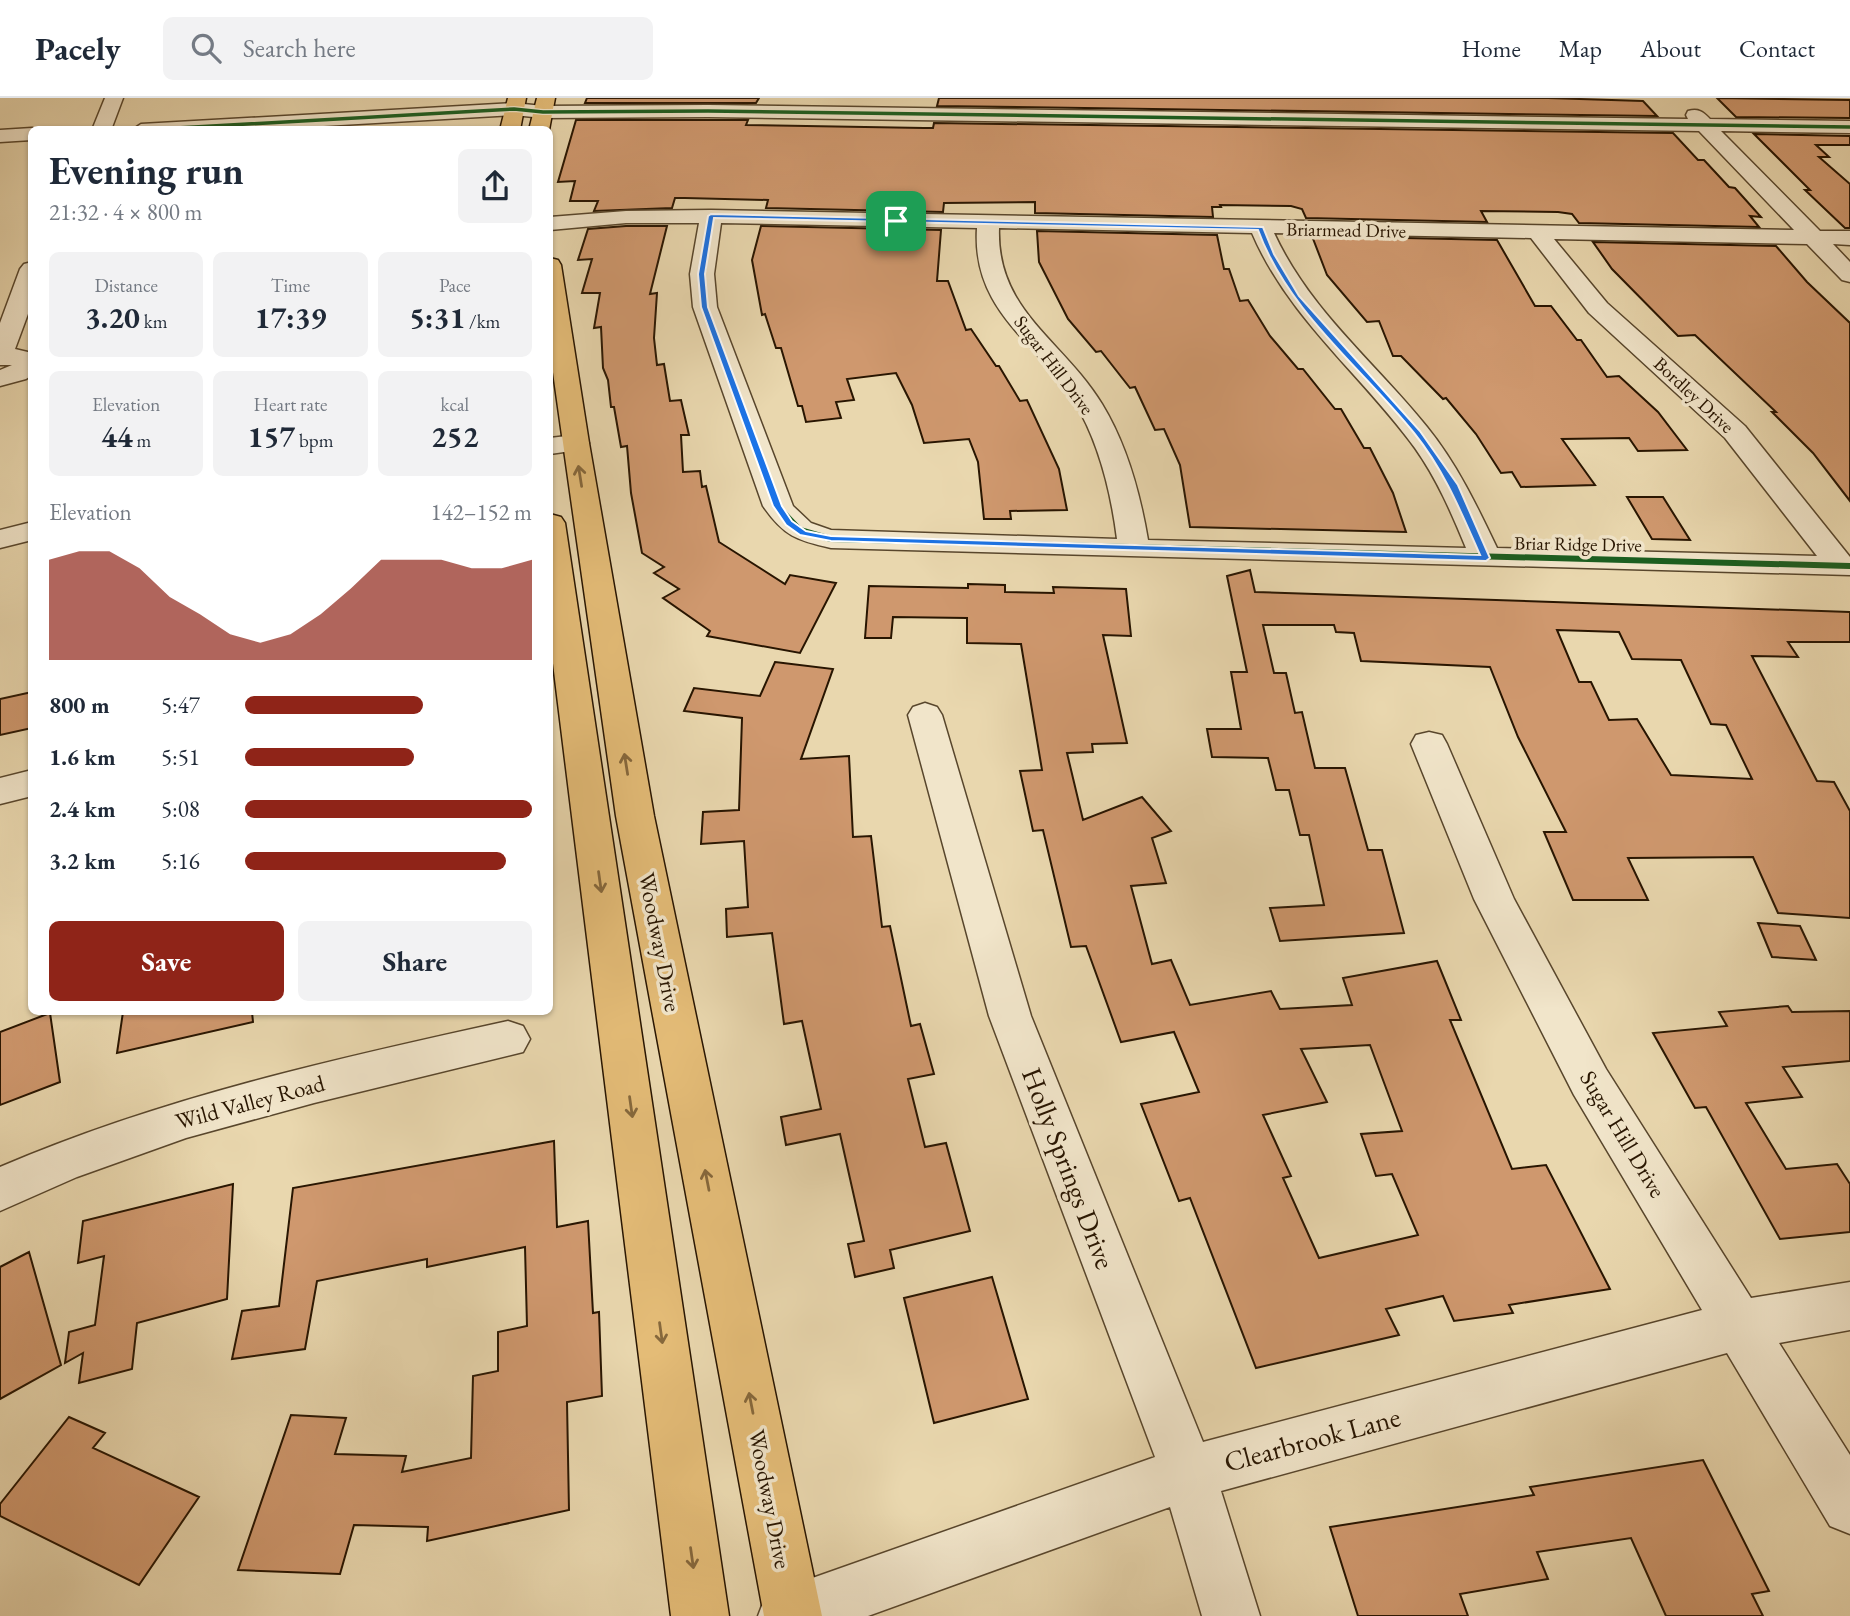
<!DOCTYPE html>
<html lang="en">
<head>
<meta charset="utf-8">
<style>
	body { margin:0; font-family:"EB Garamond",serif; background:#f2f2f3; color:#1f2937; height:100vh; display:flex; flex-direction:column; font-size:26px; white-space:nowrap }
	* { box-sizing:border-box; margin:0 }
	p { font-size:23px; color:#747a83 }
	.icon { flex:none; width:38px; height:38px; fill:none; stroke:currentColor; stroke-width:2; stroke-linecap:round; stroke-linejoin:round }
	.map { position:relative; flex:1; overflow:hidden }
	.panel { position:absolute; left:28px; top:28px; width:525px; height:889px; display:flex; flex-direction:column; background:#fff; border-radius:10px; box-shadow:0 2px 5px #0004 }
	.panel>* { flex:none }
	.pin { position:absolute; display:grid; place-items:center; width:60px; height:60px; color:#fff; margin:-30px; border-radius:14px; box-shadow:0 4px 10px #0006 }
	.round { display:grid; place-items:center; flex:none; width:74px; height:74px; border-radius:10px; background:#f2f2f3 }
	.headline { display:flex; align-items:center; justify-content:space-between; height:119px; padding:0 21px }
	h1 { font-size:38px; font-weight:700; line-height:52px }
	.figures { display:grid; grid-template-columns:repeat(3,1fr); gap:10px; height:119px; padding:7px 21px }
	.figures div { display:grid; align-content:center; border-radius:10px; background:#f2f2f3; text-align:center }
	.figures b { font-size:30px; font-weight:700 }
	.figures small { font-size:19px; font-weight:400 }
	.figures p { font-size:19px }
	.chart { height:196px; padding:14px 21px }
	.chart p { display:flex; justify-content:space-between }
	.chart svg { width:100%; height:126px; margin-top:7px; fill:#8f2418; opacity:.7 }
	.cta { display:flex; gap:14px; margin-top:auto; padding:14px 21px }
	.cta a { flex:1; height:80px; border-radius:10px; background:#8f2418; color:#fff; font-size:28px; font-weight:700; line-height:80px; text-align:center }
	.cta a+a { background:#f2f2f3; color:#1f2937 }
	ul { padding:0 21px; list-style:none; font-size:23px }
	li { display:grid; grid-template-columns:112px 84px 1fr; align-items:center; height:52px }
	li i { height:18px; border-radius:9px; background:#8f2418 }
	header { display:flex; align-items:center; gap:42px; box-sizing:border-box; height:98px; padding:0 35px; background:#fff; border-bottom:2px solid #e0e1e3 }
	header strong { font-size:33px }
	nav { display:flex; gap:38px; margin-inline-start:auto; font-size:24px }
	.search { width:490px; height:63px; background:#f2f2f3; display:flex; align-items:center; gap:18px; box-sizing:border-box; padding:0 24px; border-radius:10px; color:#747a83; font-size:26px }
	.map>svg:first-child { display:block }
	.building { fill:#cf986e; stroke:#281501; stroke-width:2; fill-rule:evenodd }
	.lines { fill:none; stroke-linecap:round; stroke-linejoin:round }
	.minor-casing { stroke:#58462c; stroke-width:3 }
	.major-casing { stroke:#281501; stroke-width:3 }
	.minor { fill:#f1e5ca; fill-rule:evenodd }
	.major { fill:#e4bc77; fill-rule:evenodd }
	.cycleway-far2-casing { stroke:#f1e5ca; stroke-width:6 }
	.cycleway-far1-casing { stroke:#f1e5ca; stroke-width:7 }
	.cycleway-casing { stroke:#f1e5ca; stroke-width:10 }
	.cycleway-far2 { stroke:#1b5e20; stroke-width:3.5 }
	.cycleway-far1 { stroke:#1b5e20; stroke-width:4.5 }
	.cycleway { stroke:#1b5e20; stroke-width:6 }
	.oneway { stroke:#86683c }
	.route { fill:#1a73e8; stroke:#fff; stroke-width:2; fill-rule:evenodd }
	.labels { text-anchor:middle; dominant-baseline:central; stroke-width:7; stroke-linejoin:round; paint-order:stroke }
	.far-street-label { font-size:19px; fill:#281501; stroke:#f1e5ca }
	.street-label { font-size:23px; fill:#281501; stroke:#f1e5ca }
	.near-street-label { font-size:28px; fill:#281501; stroke:#f1e5ca }
</style>
</head>
<body>
<header>
<strong>Pacely</strong>
<div class="search"><svg class="icon" aria-label="search" viewBox="0 0 24 24"><circle cx="10" cy="10" r="6"/><path d="M15 15l6 6"/></svg>Search here</div>
<nav><a>Home</a><a>Map</a><a>About</a><a>Contact</a></nav>
</header>
<div class="map">
<svg width="1850" height="1518" viewBox="0 0 1850 1518">
	<rect width="100%" height="100%" fill="#e9d7ae"/>
	<filter id="stains"><feTurbulence type="fractalNoise" baseFrequency=".00286" numOctaves="4"/><feColorMatrix values="0 0 0 0 .2 0 0 0 0 .09 0 0 0 0 .02 0 0 0 .5 -.17"/></filter>
	<radialGradient id="worn" r=".72"><stop offset=".6" stop-color="#630" stop-opacity="0"/><stop offset="1" stop-color="#630" stop-opacity=".3"/></radialGradient>
	<!-- building -->
	<path class="building" d="M587,0h172l-3,5h-171z
		M939,0h609l95,3 14,15 -720,-10z
		M1717,0l133,2v18l-114,-1z
		M576,22h172l-2,5 178,3h9l1,-5 739,10 25,27h6l25,27 6,1 26,29 -11,-1 9,11 -180,-4 -7,-9 -14,-2 -77,-1 6,11 -181,-4 -4,-9 -11,-3 -71,-1 1,2h-9l1,10 -178,-4v-11l-91,1 -1,9 -177,-4 2,-8 -83,-2h-10l-3,10 -78,3 4,-10h-28l5,-20 -17,1z
		M1754,36l96,2v9h-34l13,12h-10l31,27v44h-5l-40,-38h5z
		M626,128h41l-17,68 7,-1 -3,45 3,27 7,-1 6,37 11,-1 8,35h-8l2,37 17,-1 2,16 4,-1 13,56 66,42 5,-9 46,8 -36,70 -93,-17 3,-5 -47,-33 16,-9 -25,-16 10,-6 -22,-14 -11,-60 -4,-47 -6,1 -7,-40h-3l-3,-27 -5,-12 -2,-41 -7,1 6,-35h-18l10,-34 -14,1 10,-31z
		M761,128l180,4 -4,51h11l18,49 5,-1 25,37h3l21,35 7,-1 32,69 8,41 -57,1 1,8h-27l-6,-57 -9,-23 -45,4 -12,-38 -16,-32 -49,6 7,21 -18,2 5,16 -35,4 -4,-16h-4l-17,-58h-5l-11,-34 -3,1 -10,-55z
		M1037,133l180,4 7,34h5l11,32 8,-1 22,36 28,33h5l32,40h6l23,39h6l23,45 13,39 -216,-5 -10,-62 -16,-36 -9,1 -20,-43 -5,1 -29,-37 -5,1 -28,-33 -29,-57z
		M1312,138l185,4 38,66h16l26,34h4l26,37 12,-1 39,36 29,38 -49,1 -9,-13 -67,1 33,46 -74,2 -9,-15 -11,1 -25,-39 -30,-36 -3,1 -42,-43h-8l-14,-35 -12,1 -40,-47z
		M1593,144l183,4 31,36 43,41v178l-37,-48 -41,-41h4l-81,-77 -17,1 -66,-67z
		M1627,399h36l27,43 -38,-1z
		M1250,472l5,22 595,20v30h-62l10,15 -46,-1 65,125 17,1 16,29v107l-72,-5 -25,-56 -125,1 20,42h-75l-29,-68h22l-48,-95 -28,-70 -129,-6 -7,-28 -18,-1 -2,-7h-71l11,48h12l9,40 7,-1 13,56h30l23,82h14l22,83 -124,8 -10,-33 54,-3 -15,-70h-9l-11,-45h-13l-8,-32 -56,-1 -5,-28h34l-10,-57h16l-20,-96zM1557,532l62,2 13,27 49,1 30,64 15,1 26,54 -81,-4 -34,-56 -28,1 -18,-38h-12z
		M968,486l37,1v7l49,1 -1,-6 73,2 5,47 -28,-1 24,108 -35,1 1,8 -26,1 16,67 59,-23 29,34 -19,7 14,45 -35,3 21,78 19,-4 19,45 81,-14 9,18 72,-4 -9,-27 94,-17 24,59h-11l62,149 34,-4 64,124 -101,16 4,8 -59,8 -11,-25 -57,13 13,26 -143,33 -66,-170 -11,3 -38,-97 58,-12 -25,-60 -53,10 -35,-96 -15,1 -28,-117 -10,1 -13,-60 22,-1 -21,-126 -54,-1v-25l-74,-1 -2,21h-26l4,-52 99,2zM1370,947l32,86 -41,3 15,42 16,-2 26,61 -99,23 -36,-80 8,-2 -28,-61 64,-13 -26,-53z
		M775,564l58,7 -32,90 48,-3 4,81 18,-1 11,91 8,-1 21,100 9,-2 14,50 -26,5 17,68 21,-4 24,88 -80,19 4,18 -39,9 -7,-33 16,-3 -24,-107 -54,11 -5,-28 40,-8 -19,-88 -18,3 -12,-91 -45,4 -1,-28 22,-2 -4,-66 -43,3 2,-32 36,-2 3,-92 -58,-7 10,-23 66,8z
		M32,594v36l-32,7v-36z
		M1758,825l42,3 16,34 -44,-3z
		M1788,908l4,6 58,-1v50l-67,6 19,30 -56,6 40,66 51,-5 13,20v48l-70,7 -74,-132 -11,1 -42,-75 74,-7 -8,-14z
		M123,914h129l1,10 -136,31z
		M50,915l10,69 -60,23v-73z
		M554,1043l3,86 31,-6 5,92 6,-1 3,84 -35,6 2,108 -142,31 1,-14 -74,-2 -14,49 -102,-4 53,-155 55,3 -11,36 71,2 -4,16 69,-14 2,-82 25,-5v-39l29,-6 -2,-79 -98,20v-8l-110,22 -12,68 -73,10 10,-48 37,-5 14,-118z
		M233,1086l-6,115 -90,24 -5,46 -53,14 4,-30 -18,10 4,-31 26,-7 9,-69 -26,7 5,-42z
		M29,1154l32,113 -61,34v-132z
		M992,1179l36,122 -94,24 -30,-125z
		M69,1319l36,16 -12,15 106,49 -60,88 -139,-69v-12z
		M1703,1362l66,131 -17,3 11,22h-97l-35,-78 -94,14 11,27 -88,15 8,22h-110l-28,-89 204,-32 -4,-8z"/>
	<g class="lines">
		<!-- minor casing -->
		<g class="minor-casing">
			<path id="minor" d="M105,0h18l-12,32h-19z
				M514,5l29,3 165,-1 980,14 -2,-4 2,-4c11,-3 15,1 22,8l140,2v12l-129,-2 99,100h30v14l-17,-1 17,18v20l-8,-2 -35,-36 -253,-5 53,64 138,123 105,131v18l-1019,-27c-35,-8 -47,-12 -68,-42l-70,-199 -3,-33 9,-51h-73l-76,7v-13l76,-6 85,-1 1083,20 -95,-99 -991,-14 -165,1 -29,-3 -262,15h-120l9,-6zM721,125l256,5c-5,83 57,111 97,173 25,41 37,91 43,138l-286,-9 -20,-7 -18,-17 -76,-199 -3,-33zM999,130l253,5c37,86 109,141 163,215 22,31 37,66 51,100l-318,-8c-8,-47 -21,-95 -46,-136 -39,-64 -106,-93 -103,-176zM1274,135l257,5 58,75 136,125 92,118 -320,-8c-20,-42 -40,-84 -70,-121 -52,-65 -117,-116 -153,-194z
				M32,30l5,2h-5v10l-32,2v-12z
				M32,164v41l-17,46 17,4v22l-6,4 -26,7v-16l12,-5h-12v-42l20,-54 4,-5z
				M575,337l10,2 4,6 -4,6 -35,5v-16z
				M32,424v18l-32,8v-18z
				M925,605l12,4 5,8 89,301 172,426 499,-132 -128,-215 -100,-196 -63,-155 5,-9 13,-3 13,3 5,9 67,155 92,170 145,229 99,-16v48l-71,13 71,112v79l-20,-8 -103,-173 -506,138 39,125h-58l-32,-109 -302,109h-110l8,-21 21,-8 368,-130 -166,-441 -81,-301 5,-8z
				M32,672v26l-32,8v-26z
				M508,923l15,5 7,13 -7,13 -209,51 -128,35 -109,39 -77,34v-44c163,-70 335,-108 508,-146z"/>
		</g>
		<!-- major casing -->
		<g class="major-casing">
			<path id="major" d="M508,0h18l-6,32h-20z
				M537,0h18l-6,32h-20z
				M550,160l8,2 3,5 28,178 65,373 168,800h-58l-148,-800 -66,-465z
				M550,416l11,3 4,6 164,1093h-58l-121,-977z"/>
		</g>
		<!-- minor -->
		<use href="#minor" class="minor"/>
		<!-- major -->
		<use href="#major" class="major"/>
		<!-- cycleway-far2 casing -->
		<g class="cycleway-far2-casing">
			<path id="cycleway-far2" d="M141,32l373,-21 29,3 165,-1 1142,16
				M703,183l8,-65"/>
		</g>
		<!-- cycleway-far1 casing -->
		<g class="cycleway-far1-casing">
			<path id="cycleway-far1" d="M702,181l3,28 76,203"/>
		</g>
		<!-- cycleway casing -->
		<g class="cycleway-casing">
			<path id="cycleway" d="M779,410l21,22 31,9 1019,27"/>
		</g>
		<!-- cycleway-far2 -->
		<use href="#cycleway-far2" class="cycleway-far2"/>
		<!-- cycleway-far1 -->
		<use href="#cycleway-far1" class="cycleway-far1"/>
		<!-- cycleway -->
		<use href="#cycleway" class="cycleway"/>
	</g>
	<!-- one-way arrows -->
	<defs><path id="oneway-shaft" d="M-6 0H5M1.5-3L5.5 0L1.5 3" fill="none" stroke-width="1.6" stroke-linecap="round" stroke-linejoin="round" transform="scale(1.75)"/></defs>
	<g class="oneway">
		<use href="#oneway-shaft" transform="translate(580 378) rotate(-99)"/>
		<use href="#oneway-shaft" transform="translate(626 666) rotate(-99)"/>
		<use href="#oneway-shaft" transform="translate(600 784) rotate(82)"/>
		<use href="#oneway-shaft" transform="translate(631 1009) rotate(82)"/>
		<use href="#oneway-shaft" transform="translate(707 1082) rotate(-101)"/>
		<use href="#oneway-shaft" transform="translate(661 1235) rotate(82)"/>
		<use href="#oneway-shaft" transform="translate(751 1305) rotate(-101)"/>
		<use href="#oneway-shaft" transform="translate(692 1460) rotate(82)"/>
	</g>
	<!-- route -->
	<path class="route" d="M711,116l552,13 11,27 25,42 121,135 38,54 32,73 -4,3 -655,-20 -31,-6 -14,-10 -13,-19 -72,-199 -3,-33 10,-58zM714,120l544,12c30,82 103,137 156,203 30,37 47,79 66,122l-649,-19 -25,-5 -14,-10 -10,-15 -74,-199 -3,-33z"/>
	<g class="labels">
		<!-- far-street labels -->
		<g class="far-street-label">
			<text transform="translate(1346 132) rotate(1)">Briarmead Drive</text>
			<text transform="translate(1054 267) rotate(53)">Sugar Hill Drive</text>
			<text transform="translate(1694 297) rotate(43)">Bordley Drive</text>
			<text transform="translate(1578 446) rotate(1)">Briar Ridge Drive</text>
		</g>
		<!-- street labels -->
		<g class="street-label">
			<text transform="translate(660 844) rotate(79)">Woodway Drive</text>
			<text transform="translate(250 1004) rotate(-15)">Wild Valley Road</text>
			<text transform="translate(1623 1036) rotate(59)">Sugar Hill Drive</text>
			<text transform="translate(770 1401) rotate(79)">Woodway Drive</text>
		</g>
		<!-- near-street labels -->
		<g class="near-street-label">
			<text transform="translate(1069 1070) rotate(69)">Holly Springs Drive</text>
			<text transform="translate(1312 1341) rotate(-15)">Clearbrook Lane</text>
		</g>
	</g>
	<rect width="100%" height="100%" filter="url(#stains)"/>
	<rect width="100%" height="100%" fill="url(#worn)"/>
</svg>
<div class="pin" style="left:896px;top:123px;background:#1e9e55"><svg class="icon" aria-label="arrive" viewBox="0 0 24 24"><path d="M6 21V4h12l-3 4 3 4H6"/></svg></div>
<section class="panel">
<div class="headline"><div><h1>Evening run</h1><p>21:32 · 4 × 800 m</p></div><a class="round"><svg class="icon" aria-label="share" viewBox="0 0 24 24"><path d="M12 15V3M7 8l5-5 5 5M5 13v7h14v-7"/></svg></a></div>
<div class="figures">
<div><p>Distance</p><b>3.20<small> km</small></b></div>
<div><p>Time</p><b>17:39</b></div>
<div><p>Pace</p><b>5:31<small> /km</small></b></div>
</div>
<div class="figures">
<div><p>Elevation</p><b>44<small> m</small></b></div>
<div><p>Heart rate</p><b>157<small> bpm</small></b></div>
<div><p>kcal</p><b>252</b></div>
</div>
<div class="chart"><p><span>Elevation</span>142–152 m</p>
<svg viewBox="0 0 160 44" preserveAspectRatio="none"><path d="M0 44V9L10 6L20 6L30 12L40 22L50 28L60 35L70 38L80 35L90 28L100 19L110 9L120 9L130 9L140 12L150 12L160 9V44z"/></svg>
</div>
<ul>
<li><b>800 m</b>5:47<i style="width:62%"></i></li>
<li><b>1.6 km</b>5:51<i style="width:59%"></i></li>
<li><b>2.4 km</b>5:08<i style="width:100%"></i></li>
<li><b>3.2 km</b>5:16<i style="width:91%"></i></li>
</ul>
<div class="cta"><a>Save</a><a>Share</a></div>
</section>
</div>
</body>
</html>
